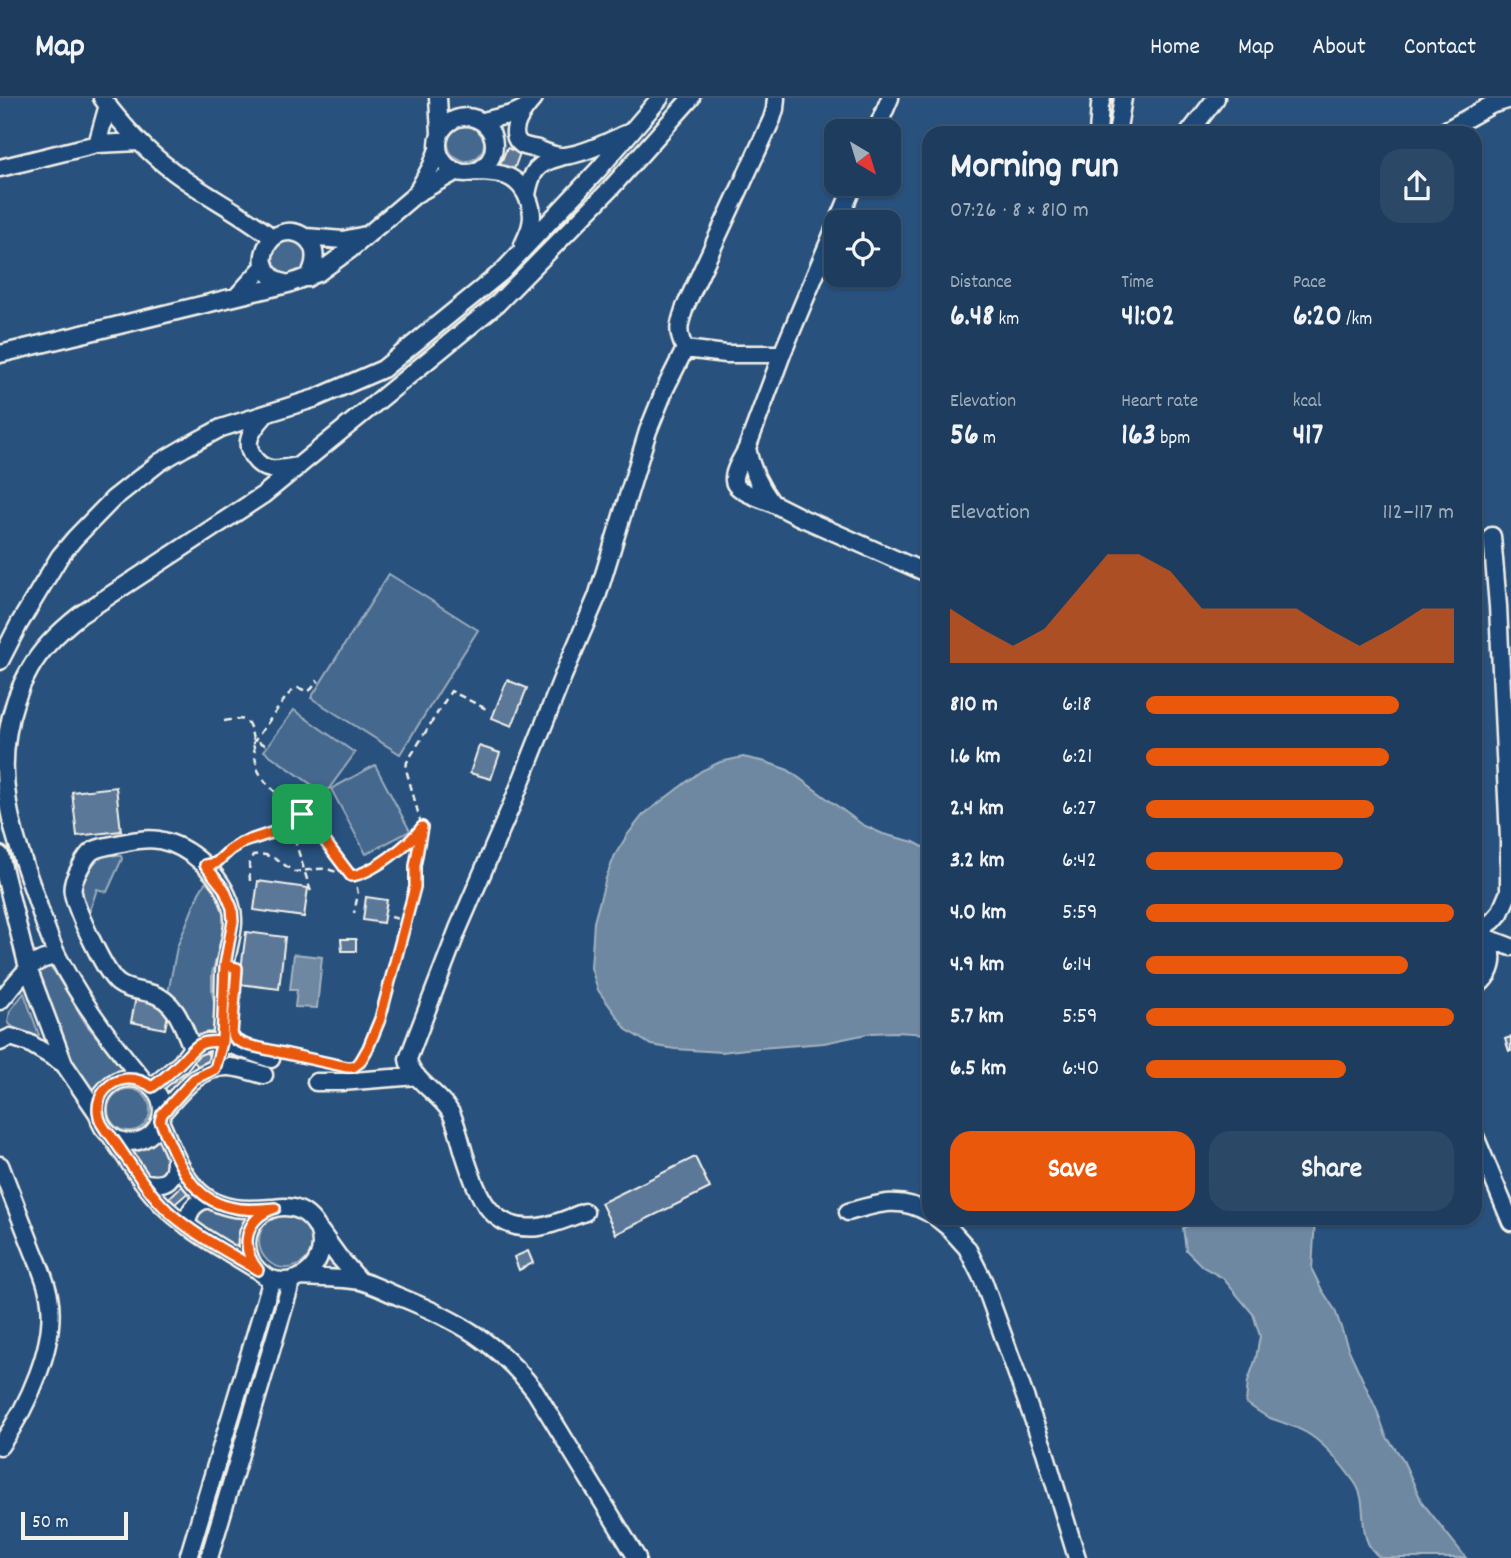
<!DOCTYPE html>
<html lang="en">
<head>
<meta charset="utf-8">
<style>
	body { margin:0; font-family:Dekko,sans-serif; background:#2b4867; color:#f1f3f6; height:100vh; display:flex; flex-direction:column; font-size:26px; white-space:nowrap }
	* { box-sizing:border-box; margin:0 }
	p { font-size:23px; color:#a1aebc }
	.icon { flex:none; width:38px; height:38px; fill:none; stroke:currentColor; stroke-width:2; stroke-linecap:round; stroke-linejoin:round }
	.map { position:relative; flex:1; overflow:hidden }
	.drawer { position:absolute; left:922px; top:28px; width:560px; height:1099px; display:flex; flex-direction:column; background:#1e3d5e; border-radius:21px; box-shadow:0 2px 5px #0004,0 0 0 2px #3c5673 }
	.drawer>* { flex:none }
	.needle { width:46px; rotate:142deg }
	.buttons { position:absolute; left:824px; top:21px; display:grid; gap:14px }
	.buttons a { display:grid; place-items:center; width:77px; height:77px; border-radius:14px; background:#1e3d5e; box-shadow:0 2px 5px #0004,0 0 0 2px #3c5673; font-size:35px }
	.scale { position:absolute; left:21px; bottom:18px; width:107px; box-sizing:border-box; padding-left:7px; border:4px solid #f4f1e8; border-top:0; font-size:19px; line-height:24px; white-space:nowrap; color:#f4f1e8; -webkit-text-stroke:5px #1f4a7a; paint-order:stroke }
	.pin { position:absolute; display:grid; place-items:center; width:60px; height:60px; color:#fff; margin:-30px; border-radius:14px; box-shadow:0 4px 10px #0006 }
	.round { display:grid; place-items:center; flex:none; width:74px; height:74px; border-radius:21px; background:#2b4867 }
	.overview { display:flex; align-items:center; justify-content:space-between; height:119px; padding:0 28px }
	h1 { font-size:38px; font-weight:800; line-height:52px }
	.stats { display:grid; grid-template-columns:repeat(3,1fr); gap:10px; height:119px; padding:7px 28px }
	.stats div { display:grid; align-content:center }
	.stats b { font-size:30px; font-weight:800 }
	.stats small { font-size:19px; font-weight:400 }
	.stats p { font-size:19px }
	.chart { height:196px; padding:14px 28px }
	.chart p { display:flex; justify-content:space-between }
	.chart svg { width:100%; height:126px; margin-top:7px; fill:#ea580c; opacity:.7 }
	.primary-button { display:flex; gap:14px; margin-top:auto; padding:14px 28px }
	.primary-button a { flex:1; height:80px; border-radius:21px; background:#ea580c; color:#fff; font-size:28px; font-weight:800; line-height:80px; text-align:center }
	.primary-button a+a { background:#2b4867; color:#f1f3f6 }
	ul { padding:0 28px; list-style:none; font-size:23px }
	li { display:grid; grid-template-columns:112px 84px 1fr; align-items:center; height:52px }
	li i { height:18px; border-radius:9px; background:#ea580c }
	header { display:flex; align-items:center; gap:42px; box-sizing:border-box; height:98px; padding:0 35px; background:#1e3d5e; border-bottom:2px solid #3c5673 }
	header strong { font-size:33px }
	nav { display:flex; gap:38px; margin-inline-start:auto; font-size:24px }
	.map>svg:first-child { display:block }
	.green { fill:#45688e; stroke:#9cacbb; stroke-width:2 }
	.water { fill:#6e88a2; stroke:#a4b2be; stroke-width:2 }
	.building { fill:#5b7899; stroke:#f4f1e8; stroke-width:2 }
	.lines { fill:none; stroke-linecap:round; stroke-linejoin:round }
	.minor-casing { stroke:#f4f1e8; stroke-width:21 }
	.path { stroke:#f4f1e8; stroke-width:2.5; stroke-dasharray:7 5; stroke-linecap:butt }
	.minor { stroke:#1f4a7a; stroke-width:16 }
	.route-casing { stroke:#fff; stroke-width:14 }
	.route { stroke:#ea580c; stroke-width:9 }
</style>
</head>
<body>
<header>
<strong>Map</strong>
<nav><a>Home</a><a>Map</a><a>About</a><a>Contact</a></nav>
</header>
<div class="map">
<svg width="1511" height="1460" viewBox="0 0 1511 1460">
	<rect width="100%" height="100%" fill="#28517e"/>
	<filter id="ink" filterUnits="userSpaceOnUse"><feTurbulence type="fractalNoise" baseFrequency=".0143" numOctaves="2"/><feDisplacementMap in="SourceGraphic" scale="14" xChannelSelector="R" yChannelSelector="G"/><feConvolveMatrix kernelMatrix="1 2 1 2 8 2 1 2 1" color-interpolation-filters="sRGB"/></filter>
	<g filter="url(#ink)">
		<!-- green -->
		<path class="green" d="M448 45a18 18 0 1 1 36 0a18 18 0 1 1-36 0Z
			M286,141c13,0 18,7 23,18l-6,16 -19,4 -13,-13c0,-16 1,-17 15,-25z
			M389,476l89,56 -78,124 -89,-56z
			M294,612l61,43 -30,41 -61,-43z
			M375,667l35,66 -44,23 -35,-65z
			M112,757l9,1 1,3 -15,33 -10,-3 -9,27 -9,-17v-22l9,-11 11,-8z
			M211,783l5,4 11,31 -15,58v18l7,35 -2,5 -24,10 -25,-49 9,-46 22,-54 6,-10z
			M1475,840c13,18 13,22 0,40z
			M45,867l5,2 4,4 32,53 39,48 -15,5 -19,18c-23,-39 -38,-80 -53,-122l2,-5z
			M24,895l15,42c-9,1 -26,-5 -31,-13l2,-11z
			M108 1012a21 21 0 1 1 42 0a21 21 0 1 1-42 0Z
			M164,1037l6,26 -5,14 -17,2 -19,-22 18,-7z
			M211,1110l39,8 -10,23 1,15 -42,-29c-3,-10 2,-15 12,-17z
			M259 1143a27 27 0 1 1 54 0a27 27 0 1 1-54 0Z
			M325,1157h4l17,20 -27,-5 -2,-3z"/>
		<!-- water -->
		<path class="water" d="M743,659l23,5 22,8 75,55 20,9 31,8 15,8v184l-34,-2 -23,1 -48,10 -78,6 -24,3 -47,-3 -24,-4 -24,-15 -29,-40 -7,-22 3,-46 12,-44 9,-23 13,-21 15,-19 58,-44 19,-9z
			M294,856l28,3 -5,51 -22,-1 2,-17h-7z
			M1203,1120l23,2 4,-2h85l-3,52 10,20 13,20 13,38 30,65 8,23 16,22 20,44 44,56h-85c-28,-19 -10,-51 -26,-75 -12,-17 -27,-36 -45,-48 -12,-8 -27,-12 -40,-17 -9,-4 -16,-10 -24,-15l2,-22 8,-23 4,-22 -7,-22 -30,-36 -20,-11 -17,-17 -3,-22z"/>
		<!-- building -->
		<path class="building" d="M507,50l13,5 -7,19 -14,-5z
			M507,582l20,8 -15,38 -20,-8z
			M479,648l21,7 -9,26 -21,-6z
			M116,689l5,44 -44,5 -5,-44z
			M258,783l50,7 -4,29 -50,-7z
			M366,799l21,3 -4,23 -20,-3z
			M246,834l39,5 -6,52 -40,-5z
			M341,841h15v12h-14z
			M136,899l34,8 -5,24 -34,-7z
			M1511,939v14h-2l-4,-12z
			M202,949l10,13 -12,9 -10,-12z
			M695,1059l15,31 -94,46 -15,-31z
			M185,1085l6,7 -16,14 -6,-6z
			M528,1153l5,12 -14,7 -5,-13z"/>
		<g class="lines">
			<!-- minor casing -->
			<g class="minor-casing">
				<path id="minor" d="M102,0c20,27 45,54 72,74 32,24 68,41 99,66
					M438,0l2,35
					M534,0c-9,10 -30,35 -12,47 4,2 11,3 16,4 7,3 18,8 26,7 20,-2 43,-14 61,-22
					M776,0l-1,11 -3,10 -87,188c-6,18 -9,24 0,42l41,5h56
					M438 47a28 28 0 1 1 56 0a28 28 0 1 1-56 0Z
					M483,23l29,-7 13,-6
					M876,33l14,-33
					M1098,35l2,-28 2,-7
					M1119,35l-1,-5 5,-30
					M1189,35l27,-35
					M1441,35l50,-28 20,-6
					M97,46l11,-39
					M0,70l97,-24 42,-2
					M474,74c26,0 45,2 55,29 3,8 4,15 2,23 -1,7 -5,14 -8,21
					M416,96l16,-29 6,-16
					M527,97c4,-24 10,-32 34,-38
					M838,124l16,-38
					M306,139l37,3 23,-5
					M288,186c-11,-2 -20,-8 -24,-20 -1,-5 0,-11 2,-16 13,-32 67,-13 42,30
					M237,198l28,-31
					M0,256l288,-70 30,-11 33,-24 65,-55 41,-23
					M266,316c-6,7 -13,14 -16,23 -5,14 7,30 21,32 9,1 20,-2 28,-3
					M747,350l35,-94 54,-129
					M747,350c4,22 12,38 25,55 -9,-4 -38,-12 -38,-23 -1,-9 9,-23 13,-32z
					M772,405l30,15 127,56
					M0,563l19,-37 41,-68 15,-18 38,-39 47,-37 24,-14 37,-20 95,-30 67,-29 119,-97 97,-103 61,-71
					M0,757l28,113 36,96 34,50
					M1475,831c23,14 23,44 0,58
					M1479,833l14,-10 7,-8 9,-21v-53l-11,-233 -6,-70
					M1485,839l26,10
					M0,903c16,-17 31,-46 58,-44
					M0,944l11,-5 18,6 35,21
					M192,950c-9,-21 -15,-46 -39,-54 -12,-4 -25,-3 -35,-11 -13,-10 -42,-73 -45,-90 -2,-9 3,-17 7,-25 11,-21 14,-19 37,-24 14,-3 28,-6 42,-4 31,6 63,35 72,66 7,21 -6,46 -7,68 -1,34 1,62 -9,95
					M98 1012a32 32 0 1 1 64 0a32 32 0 1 1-64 0Z
					M144,983c-32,-38 -62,-78 -85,-122 -12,-23 -19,-51 -28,-75 -9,-26 -19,-54 -23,-81 -8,-45 -1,-95 22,-134 12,-22 31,-39 50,-54l183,-120 235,-192 112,-114 81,-91
					M316,984h25l76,-6
					M152,989l29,-24 11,-15 15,-6h15l49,17
					M162,1015c18,-20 38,-48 68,-46 11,1 23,5 34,8
					M160,1023c17,37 28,80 74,87 13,2 26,1 38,0
					M111,1038c18,25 34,54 57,74 25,23 57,40 86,58
					M1475,1038l36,86
					M0,1067c11,29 22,57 33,85 6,15 13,30 16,46 9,47 -22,112 -49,150
					M143,1084c24,6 33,-3 32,-27
					M247 1146a37 37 0 1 1 74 0a37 37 0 1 1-74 0Z
					M585,1114c-14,5 -31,13 -46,15 -50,6 -62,-34 -75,-74 -4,-13 -7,-28 -13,-40 -10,-19 -40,-33 -43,-54l50,-130 55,-127 50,-126 34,-79 51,-166 17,-42 20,-40
					M848,1114c31,-9 52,-16 81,1
					M937,1120l11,9 19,21 16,32 62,172 32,106
					M187,1128c1,-15 6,-22 20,-27
					M320,1133l18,25 22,25
					M301,1179c17,1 43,1 59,4 13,3 27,11 40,16 57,23 96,44 135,94l102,167
					M188,1460l84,-279
					M209,1460l83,-278"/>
			</g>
			<!-- path -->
			<path class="path" d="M224,623c6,-1 16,-3 21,-1 10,6 8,40 14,52 9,18 36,35 50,50 18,18 32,41 47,61l2,11 -4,19
				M265,647l-6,-3 -6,1 34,-47 6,-6 6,-2c11,5 11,4 18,-7l2,1
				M220,761l21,-16 39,-14 22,-15 -6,17v13l16,51
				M250,783l-1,-18 4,-8c18,-3 27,7 41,17 11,-1 22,-4 33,-3 9,2 17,7 26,7 15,0 58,-34 67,-46
				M391,819l15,4
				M284,955l59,13
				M356,967c25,-22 50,-141 59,-178v-21l7,-39 -16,-58 1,-7 44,-71 39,20"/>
			<!-- minor -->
			<use href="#minor" class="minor"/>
		</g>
	</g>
	<g class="lines" filter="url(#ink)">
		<!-- route casing -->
		<g class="route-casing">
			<path id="route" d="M302,716l-22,16 -39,13 -11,7 -14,13 -11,2 19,24 8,19 1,13 -8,44 -3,77 -7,27 -21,10 -32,35 -2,7c16,35 28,77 70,86 15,4 30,2 45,1 -30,10 -36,39 -17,62 -30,-18 -66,-36 -91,-60 -22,-21 -38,-49 -56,-74 -33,-31 3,-75 41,-49 10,-7 19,-15 27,-23 16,-15 17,-25 43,-22l3,-77 12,3 -5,66 4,6 11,5 100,22h6l7,-5 8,-14 12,-29 35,-132v-21l7,-39c-12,17 -51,47 -71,49l-39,-52 -10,-10"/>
		</g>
		<!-- route -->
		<use href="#route" class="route"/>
	</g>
</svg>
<div class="buttons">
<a><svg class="needle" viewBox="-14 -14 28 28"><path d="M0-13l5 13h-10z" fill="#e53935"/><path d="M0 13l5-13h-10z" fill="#a1aebc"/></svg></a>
<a><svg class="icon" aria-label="locate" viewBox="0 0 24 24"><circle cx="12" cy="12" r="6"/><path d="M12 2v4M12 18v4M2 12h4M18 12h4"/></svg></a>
</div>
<div class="scale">50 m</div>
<div class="pin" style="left:302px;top:716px;background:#1e9e55"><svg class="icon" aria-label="arrive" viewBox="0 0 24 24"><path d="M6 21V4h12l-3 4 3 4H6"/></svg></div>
<section class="drawer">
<div class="overview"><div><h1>Morning run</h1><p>07:26 · 8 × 810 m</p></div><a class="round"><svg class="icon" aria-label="share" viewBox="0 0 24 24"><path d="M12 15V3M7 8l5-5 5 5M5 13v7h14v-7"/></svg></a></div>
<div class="stats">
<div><p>Distance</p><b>6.48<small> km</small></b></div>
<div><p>Time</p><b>41:02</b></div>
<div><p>Pace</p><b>6:20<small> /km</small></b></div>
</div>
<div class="stats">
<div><p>Elevation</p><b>56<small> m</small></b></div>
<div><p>Heart rate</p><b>163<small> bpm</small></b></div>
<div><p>kcal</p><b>417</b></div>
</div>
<div class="chart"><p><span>Elevation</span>112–117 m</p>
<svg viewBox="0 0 160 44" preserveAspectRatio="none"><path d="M0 44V25L10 32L20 38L30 32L40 19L50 6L60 6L70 12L80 25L90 25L100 25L110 25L120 32L130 38L140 32L150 25L160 25V44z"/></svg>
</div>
<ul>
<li><b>810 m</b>6:18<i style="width:82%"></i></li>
<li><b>1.6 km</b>6:21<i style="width:79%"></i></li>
<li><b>2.4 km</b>6:27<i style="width:74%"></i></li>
<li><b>3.2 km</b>6:42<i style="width:64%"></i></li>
<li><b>4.0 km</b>5:59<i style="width:100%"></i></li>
<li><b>4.9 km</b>6:14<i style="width:85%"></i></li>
<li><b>5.7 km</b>5:59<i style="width:100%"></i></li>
<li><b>6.5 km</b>6:40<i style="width:65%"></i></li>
</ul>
<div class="primary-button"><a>Save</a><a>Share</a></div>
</section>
</div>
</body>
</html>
